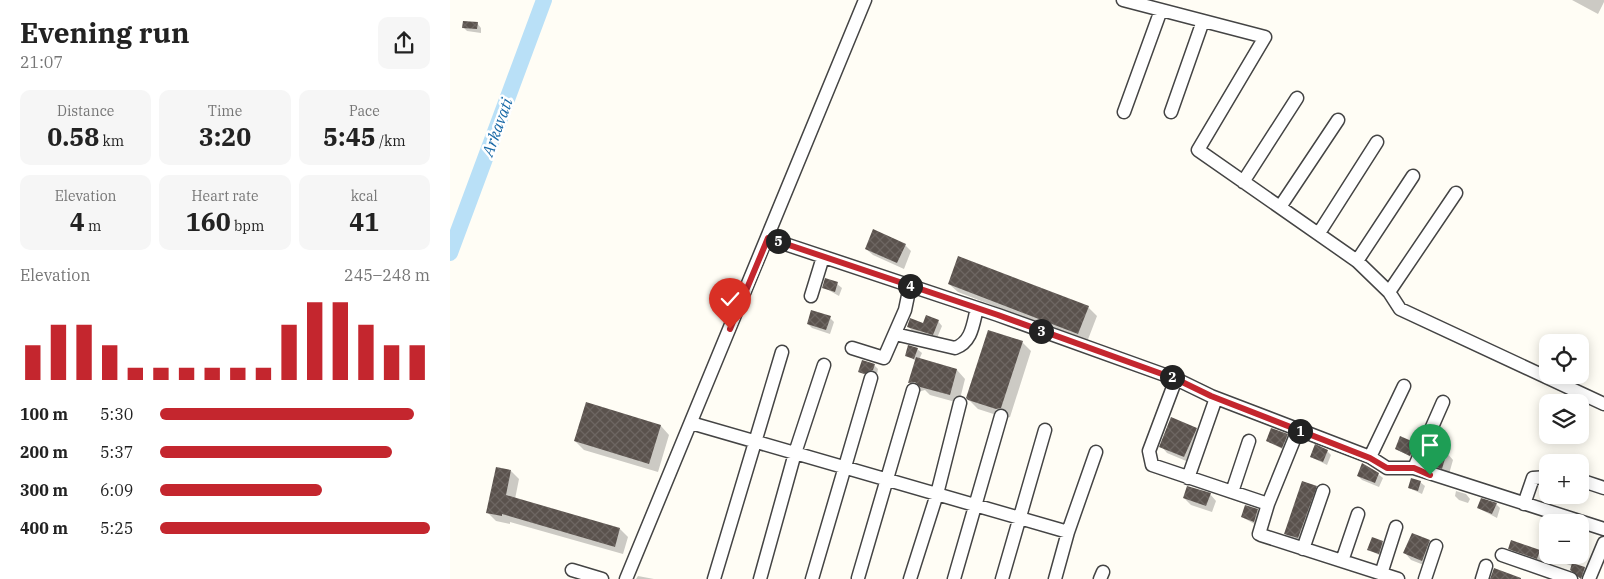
<!DOCTYPE html>
<html lang="en">
<head>
<meta charset="utf-8">
<style>
	body { margin:0; font-family:"IBM Plex Serif",serif; background:#f6f6f6; color:#222; height:100vh; display:flex; flex-direction:column; font-size:19px; white-space:nowrap }
	* { box-sizing:border-box; margin:0 }
	p { font-size:16px; color:#767676 }
	.icon { flex:none; width:28px; height:28px; fill:none; stroke:currentColor; stroke-width:2; stroke-linecap:round; stroke-linejoin:round }
	.map { position:relative; flex:1; overflow:hidden }
	.drawer { display:flex; flex-direction:column; background:#fff; width:450px }
	.drawer>* { flex:none }
	.tools { position:absolute; left:1089px; top:334px; display:grid; gap:10px }
	.tools a { display:grid; place-items:center; width:50px; height:50px; border-radius:10px; background:#fff; box-shadow:0 2px 12px #0003; font-size:25px }
	.pin { position:absolute; display:grid; place-items:center; width:42px; height:42px; color:#fff; margin:-51px -21px; border-radius:50% 50% 50% 0; rotate:-45deg; box-shadow:0 0 5px #0007 }
	.pin .icon { rotate:45deg }
	.km { position:absolute; width:25px; height:25px; margin:-12px; border-radius:50%; background:#222; color:#fff; font-size:14px; line-height:25px; text-align:center }
	.round { display:grid; place-items:center; flex:none; width:52px; height:52px; border-radius:10px; background:#f6f6f6 }
	.headline { display:flex; align-items:center; justify-content:space-between; height:85px; padding:0 20px }
	h1 { font-size:28px; font-weight:800; line-height:38px }
	.metrics { display:grid; grid-template-columns:repeat(3,1fr); gap:8px; height:85px; padding:5px 20px }
	.metrics div { display:grid; align-content:center; border-radius:10px; background:#f6f6f6; text-align:center }
	.metrics b { font-size:25px; font-weight:800 }
	.metrics small { font-size:14px; font-weight:400 }
	.metrics p { font-size:14px }
	.chart { height:140px; padding:10px 20px }
	.chart p { display:flex; justify-content:space-between }
	.chart svg { width:100%; height:90px; margin-top:5px; stroke:#c4262e; stroke-width:6 }
	ul { padding:0 20px; list-style:none; font-size:16px }
	li { display:grid; grid-template-columns:80px 60px 1fr; align-items:center; height:38px }
	li i { height:12px; border-radius:6px; background:#c4262e }
	main { display:flex; flex:1; min-height:0 }
	.map>svg:first-child { display:block }
	.shadow { fill:#0003 }
	.lines { fill:none; stroke-linecap:round; stroke-linejoin:round }
	.river { stroke:#b9e0f7; stroke-width:16 }
	.building { fill:url(#building-cross-hatch) }
	.minor-casing { stroke:#444; stroke-width:15 }
	.minor { stroke:#fff; stroke-width:12 }
	.route-casing { stroke:#fff; stroke-width:10 }
	.route { stroke:#c4262e; stroke-width:6 }
	.labels { text-anchor:middle; dominant-baseline:central; stroke-width:5; stroke-linejoin:round; paint-order:stroke }
	.water-label { font-size:16px; font-style:italic; fill:#1768a6; stroke:#fff }
</style>
</head>
<body>
<main>
<section class="drawer">
<div class="headline"><div><h1>Evening run</h1><p>21:07</p></div><a class="round"><svg class="icon" aria-label="share" viewBox="0 0 24 24"><path d="M12 15V3M7 8l5-5 5 5M5 13v7h14v-7"/></svg></a></div>
<div class="metrics">
<div><p>Distance</p><b>0.58<small> km</small></b></div>
<div><p>Time</p><b>3:20</b></div>
<div><p>Pace</p><b>5:45<small> /km</small></b></div>
</div>
<div class="metrics">
<div><p>Elevation</p><b>4<small> m</small></b></div>
<div><p>Heart rate</p><b>160<small> bpm</small></b></div>
<div><p>kcal</p><b>41</b></div>
</div>
<div class="chart"><p><span>Elevation</span>245–248 m</p>
<svg viewBox="0 0 160 44" preserveAspectRatio="none"><path d="M5 44V27M15 44V17M25 44V17M35 44V27M45 44V38M55 44V38M65 44V38M75 44V38M85 44V38M95 44V38M105 44V17M115 44V6M125 44V6M135 44V17M145 44V27M155 44V27"/></svg>
</div>
<ul>
<li><b>100 m</b>5:30<i style="width:94%"></i></li>
<li><b>200 m</b>5:37<i style="width:86%"></i></li>
<li><b>300 m</b>6:09<i style="width:60%"></i></li>
<li><b>400 m</b>5:25<i style="width:100%"></i></li>
</ul>
</section>
<div class="map">
<svg width="1154" height="579" viewBox="0 0 1154 579">
	<defs>
		<pattern id="building-cross-hatch" width="8" height="8" patternUnits="userSpaceOnUse" patternTransform="scale(1.25)"><rect width="8" height="8" fill="#5a524d"/><path d="M0 0l8 8M0 8l8-8" fill="none" stroke="#6d6662"/></pattern>
	</defs>
	<rect width="100%" height="100%" fill="#fffdf5"/>
	<!-- shadow -->
	<path class="shadow" d="M1122,0h32v2l-6,12z
		M27,23l4,5v5l-14,-2 -4,-4z
		M455,245l6,6 -7,18 -31,-14 -7,-6z
		M387,284l5,4 -3,8 -16,-9z
		M499,284l139,23 9,9 -10,26 -129,-50z
		M380,318l4,4 -4,12 -18,-6 -4,-4z
		M488,321l4,5 -5,12 -25,-7 -4,-5z
		M572,342l9,9 -21,66 -4,1 -28,-9 -9,-9z
		M467,349l5,4 -3,7 38,10 8,9 -6,24 -29,-8 -5,-5 -7,2 -8,-9 6,-22 -10,-6z
		M424,365l4,4 -1,5 -8,3 -9,-6z
		M211,426l8,9 -11,37 -74,-22 -9,-9z
		M746,429l7,7 -12,27 -24,-10 -6,-7z
		M837,435l4,4 -5,12 -19,-10z
		M965,444l4,5 -4,10 -19,-10z
		M983,449l14,4 6,7 -4,14 -16,-5 -6,-6z
		M877,451l4,4 -4,10 -16,-8z
		M61,471l8,8 -4,20 105,30 8,8 -5,17 -113,-32v2l-14,-3 -8,-8z
		M928,474l5,4 -4,9 -17,-7 -4,-4z
		M970,482l5,4 -3,8 -13,-6z
		M866,487l6,7 -17,50 -13,-4 -7,-6z
		M1006,491l10,3 4,5 -2,4 -9,-3 -4,-4z
		M760,494l6,7 -4,11 -21,-7 -7,-7z
		M1046,504l4,4 -3,10 -19,-10z
		M807,510l4,4 -3,12 -16,-9z
		M963,534l17,7 6,7 -7,19 -18,-7 -6,-7z
		M932,542l4,4 -3,11 -14,-7z
		M1060,548l29,3 7,6 -3,7 -27,-9z
		M1105,555h20l-3,9 13,4 4,4 -3,7 -11,-5 -3,-8 -14,-5z
		M188,576l16,3h-18z"/>
	<g class="lines">
		<!-- river -->
		<path class="river" d="M0,253l94,-253"/>
	</g>
	<!-- building -->
	<path class="building" d="M13,21l15,1 -1,7 -15,-1z
		M423,229l33,15 -9,19 -32,-14z
		M508,256l131,50 -11,28 -130,-50z
		M375,278l13,4 -3,10 -13,-4z
		M361,310l20,6 -5,14 -19,-6z
		M476,315l13,5 -6,15 -26,-8 3,-9 13,5z
		M538,330l35,11 -22,67 -5,1 -28,-9 -2,-2z
		M458,345l10,3 -4,11 -9,-3z
		M466,357l41,12 -7,26 -30,-8 -5,-5 -7,1z
		M412,360l13,4 -2,6 -9,4 -6,-2z
		M136,402l75,23 -12,39 -75,-23z
		M721,417l26,11 -13,29 -25,-10z
		M821,428l17,6 -6,14 -16,-7z
		M950,436l16,7 -6,13 -15,-7z
		M865,444l13,6 -5,12 -13,-5z
		M982,447l15,5 -5,17 -17,-6z
		M912,463l17,10 -4,10 -18,-7z
		M46,467l15,3 -5,25 114,33 -5,19 -113,-33v2l-16,-3z
		M961,478l10,3 -3,10 -10,-3z
		M852,481l15,5 -19,52 -14,-4z
		M737,486l24,7 -5,13 -23,-8z
		M1031,498l16,5 -5,11 -15,-6z
		M795,505l13,4 -4,13 -13,-5z
		M962,533l18,7 -8,21 -19,-8z
		M922,537l11,4 -4,13 -12,-4z
		M1061,540l29,10 -3,9 -29,-10z
		M1122,563l13,4 -4,12 -11,-9z
		M1044,568l27,10v1h-31z"/>
	<g class="lines">
		<!-- minor casing -->
		<g class="minor-casing">
			<path id="minor" d="M673,0l142,37 -67,113 159,111 32,31 11,17 204,95
				M674,112l37,-102
				M721,112l32,-91
				M793,182l54,-84
				M830,207l58,-87
				M869,233l58,-91
				M317,238l231,77 178,64 -27,72 3,14 116,39 -9,30 2,1 137,44
				M907,261l56,-85
				M939,292l67,-99
				M361,296l12,-39
				M445,334l60,14c17,-6 18,-24 22,-40
				M402,348l32,10 21,-48 5,-24
				M726,379l35,17 159,61 17,11h27l190,61
				M241,423l377,109
				M920,457l34,-71
				M964,468l29,-66
				M738,478l28,-80
				M1130,480l24,8
				M782,492l17,-51
				M818,504l30,-74
				M1074,504l9,-26 15,-1
				M853,549l20,-58
				M1052,555l69,24
				M892,561l16,-47
				M122,570l30,9
				M931,574l15,-47
				M408,578l55,-188
				M176,579l239,-579
				M264,579l68,-227
				M310,579l35,-126 29,-88
				M362,579l59,-201
				M460,579l27,-85 23,-91
				M504,579l47,-163
				M552,579l43,-149
				M605,579l13,-47 28,-80
				M650,579l3,-7
				M975,579l11,-33
				M1032,579l4,-13
				M1139,579l15,-36"/>
		</g>
		<!-- minor -->
		<use href="#minor" class="minor"/>
	</g>
	<g class="lines">
		<!-- route casing -->
		<g class="route-casing">
			<path id="route" d="M280,329l38,-91 230,77 178,64 35,17 159,62 17,10h27l16,7"/>
		</g>
		<!-- route -->
		<use href="#route" class="route"/>
	</g>
	<g class="labels">
		<!-- water labels -->
		<g class="water-label">
			<text transform="translate(47 127) rotate(-70)">Arkavati</text>
		</g>
	</g>
</svg>
<div class="tools">
<a><svg class="icon" aria-label="locate" viewBox="0 0 24 24"><circle cx="12" cy="12" r="6"/><path d="M12 2v4M12 18v4M2 12h4M18 12h4"/></svg></a>
<a><svg class="icon" aria-label="layers" viewBox="0 0 24 24"><path d="M12 4l9 5-9 5-9-5zM3 14l9 5 9-5"/></svg></a>
<a>+</a>
<a>−</a>
</div>
<div class="pin" style="left:980px;top:475px;background:#1e9e55"><svg class="icon" aria-label="arrive" viewBox="0 0 24 24"><path d="M6 21V4h12l-3 4 3 4H6"/></svg></div>
<div class="pin" style="left:280px;top:329px;background:#d93025"><svg class="icon" aria-label="check" viewBox="0 0 24 24"><path d="M5 12l5 5 9-10"/></svg></div>
<b class="km" style="left:850px;top:431px">1</b>
<b class="km" style="left:722px;top:377px">2</b>
<b class="km" style="left:591px;top:331px">3</b>
<b class="km" style="left:460px;top:286px">4</b>
<b class="km" style="left:328px;top:241px">5</b>
</div>
</main>
</body>
</html>
